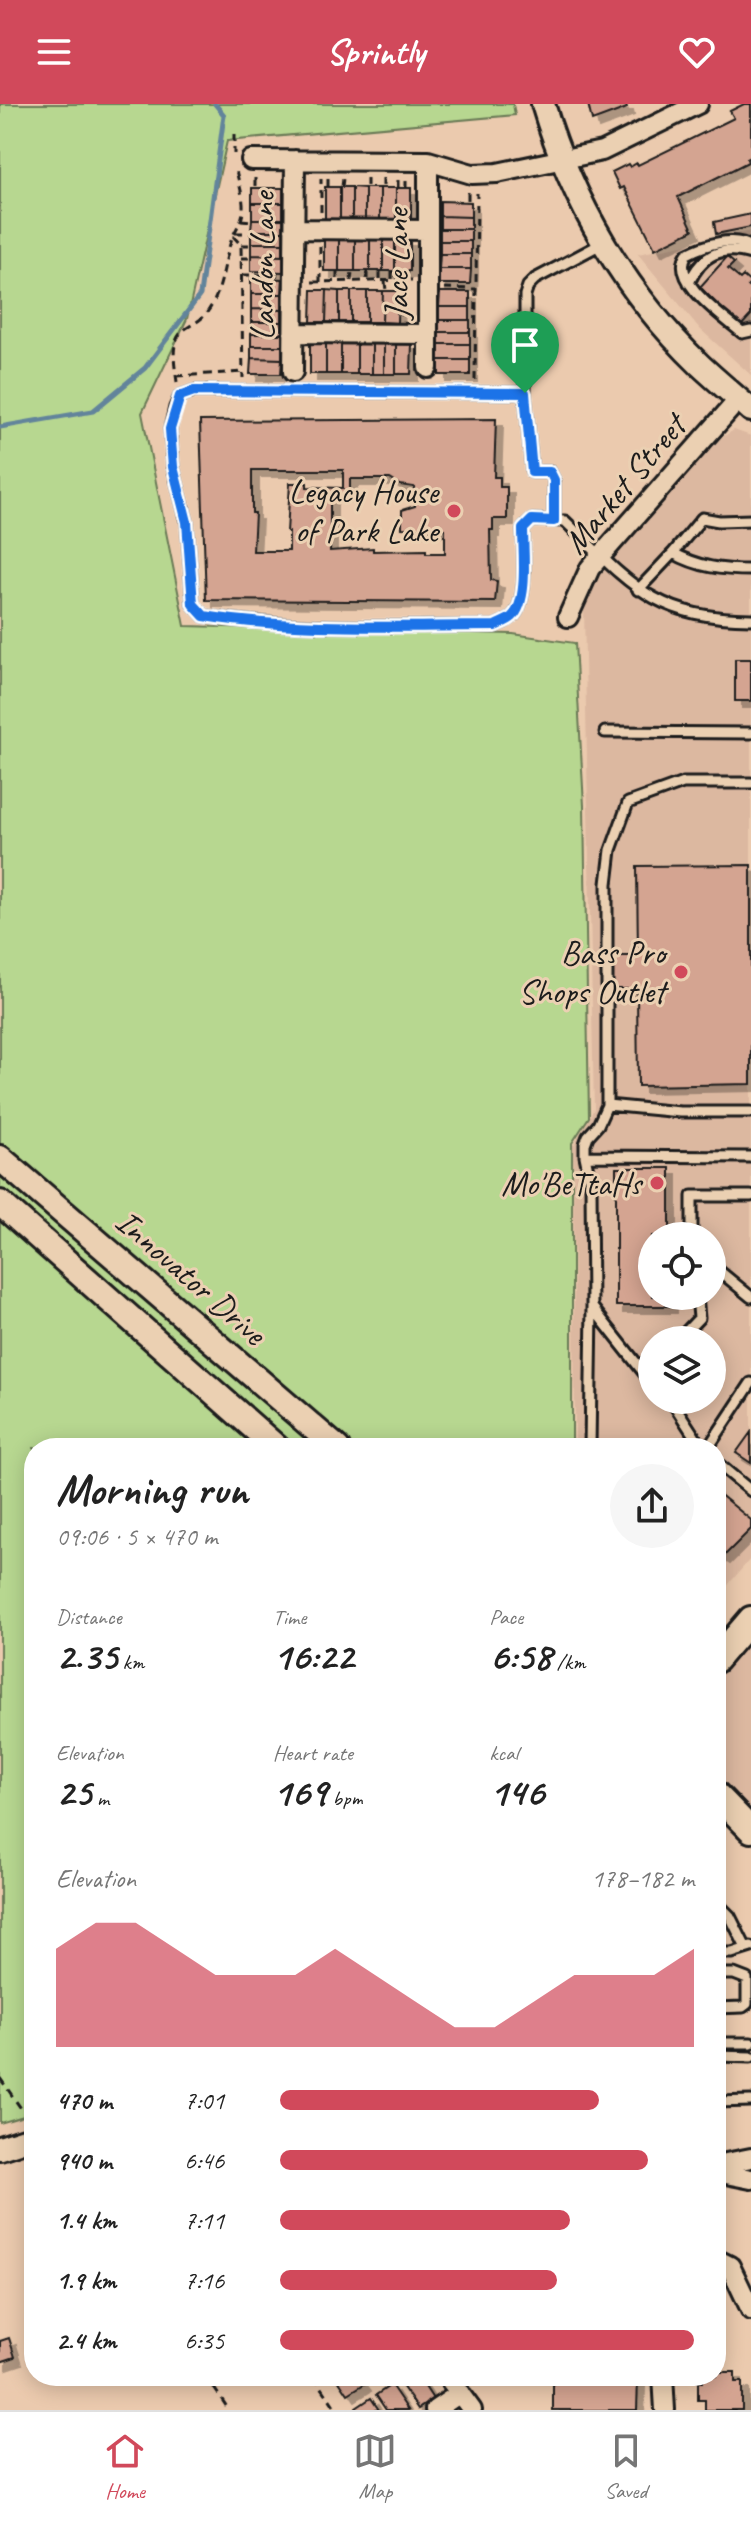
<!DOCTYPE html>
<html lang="en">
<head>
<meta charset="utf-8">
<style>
	body { margin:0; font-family:Caveat,sans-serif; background:#f6f6f6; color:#222; height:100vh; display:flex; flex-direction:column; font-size:30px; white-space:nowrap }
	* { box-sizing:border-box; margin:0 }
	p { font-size:26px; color:#767676 }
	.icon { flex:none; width:44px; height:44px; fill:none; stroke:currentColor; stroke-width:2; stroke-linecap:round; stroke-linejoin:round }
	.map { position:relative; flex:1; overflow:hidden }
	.details { position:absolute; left:24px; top:1334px; width:702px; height:948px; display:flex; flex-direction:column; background:#fff; border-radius:32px; box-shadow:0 4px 20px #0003 }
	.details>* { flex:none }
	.buttons { position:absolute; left:638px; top:1118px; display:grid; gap:16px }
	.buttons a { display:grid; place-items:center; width:88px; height:88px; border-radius:50%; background:#fff; box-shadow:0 4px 20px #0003; font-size:40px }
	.pin { position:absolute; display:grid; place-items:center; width:68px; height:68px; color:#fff; margin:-82px -34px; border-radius:50% 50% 50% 0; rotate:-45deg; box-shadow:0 0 8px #0007 }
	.pin .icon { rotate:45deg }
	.round { display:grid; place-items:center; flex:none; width:84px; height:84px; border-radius:42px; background:#f6f6f6 }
	.summary { display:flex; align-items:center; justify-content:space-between; height:136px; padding:0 32px }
	h1 { font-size:44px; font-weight:700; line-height:60px }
	.metrics { display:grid; grid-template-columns:repeat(3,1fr); gap:12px; height:136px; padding:8px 32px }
	.metrics div { display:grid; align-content:center }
	.metrics b { font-size:40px; font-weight:700 }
	.metrics small { font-size:22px; font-weight:400 }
	.metrics p { font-size:22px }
	.chart { height:224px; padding:16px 32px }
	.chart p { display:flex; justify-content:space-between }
	.chart svg { width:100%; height:144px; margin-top:8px; fill:#d1495b; opacity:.7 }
	ul { padding:0 32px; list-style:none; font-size:26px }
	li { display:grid; grid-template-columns:128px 96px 1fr; align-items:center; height:60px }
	li i { height:20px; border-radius:10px; background:#d1495b }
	header { display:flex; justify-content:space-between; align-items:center; height:104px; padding:0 32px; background:#d1495b; color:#fff; font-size:36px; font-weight:700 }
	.tab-bar { display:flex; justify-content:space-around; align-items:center; height:112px; border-top:2px solid #e0e0e0; background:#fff; font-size:22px; color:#767676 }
	.tab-bar a { display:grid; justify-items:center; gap:4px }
	.tab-bar .on { color:#d1495b }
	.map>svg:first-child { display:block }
	.built { fill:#dcb8a0; fill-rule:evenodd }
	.green { fill:#b7d790; stroke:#6a7a56; stroke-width:2 }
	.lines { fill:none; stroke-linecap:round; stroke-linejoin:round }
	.stream { stroke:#62849b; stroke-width:5 }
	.building { fill:#d4a491; stroke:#1c1c1c; stroke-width:2; fill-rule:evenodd; filter:url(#shadow) }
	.service-casing { stroke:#1c1c1c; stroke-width:15 }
	.minor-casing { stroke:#1c1c1c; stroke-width:24 }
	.tertiary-casing { stroke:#1c1c1c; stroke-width:28 }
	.secondary-casing { stroke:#1c1c1c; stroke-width:30 }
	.path { stroke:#1c1c1c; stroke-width:3; stroke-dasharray:8 6; stroke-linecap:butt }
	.service { stroke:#ebd0b2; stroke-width:9 }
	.minor { stroke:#ebd0b2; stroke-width:18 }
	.tertiary { stroke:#ebd0b2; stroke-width:22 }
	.secondary { stroke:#ebd0b2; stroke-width:24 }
	.route-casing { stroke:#fff; stroke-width:16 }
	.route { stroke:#1a73e8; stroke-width:10 }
	.poi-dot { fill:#d1495b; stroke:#ebd0b2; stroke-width:3 }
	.labels { text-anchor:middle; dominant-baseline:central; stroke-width:6; stroke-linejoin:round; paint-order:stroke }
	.street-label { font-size:34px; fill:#1c1c1c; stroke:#ebd0b2 }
	.poi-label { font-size:34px; fill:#1c1c1c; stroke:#ebd0b2; text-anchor:end }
</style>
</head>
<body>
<header><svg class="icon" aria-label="menu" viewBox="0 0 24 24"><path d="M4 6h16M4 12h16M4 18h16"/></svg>Sprintly<svg class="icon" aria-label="heart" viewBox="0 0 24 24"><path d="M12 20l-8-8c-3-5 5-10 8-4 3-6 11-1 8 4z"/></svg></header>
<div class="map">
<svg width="751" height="2306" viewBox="0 0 751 2306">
	<defs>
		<filter id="shadow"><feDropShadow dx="7" dy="7" stdDeviation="0" flood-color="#0004"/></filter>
	</defs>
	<rect width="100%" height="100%" fill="#ebcaae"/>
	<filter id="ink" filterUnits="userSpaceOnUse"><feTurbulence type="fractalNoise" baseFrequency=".0125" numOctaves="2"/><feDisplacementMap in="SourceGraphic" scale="16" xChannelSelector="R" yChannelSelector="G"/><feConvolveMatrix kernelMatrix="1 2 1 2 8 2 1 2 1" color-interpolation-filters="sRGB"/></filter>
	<g filter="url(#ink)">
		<!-- built -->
		<path class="built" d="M751,127v144l-51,-46 -62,-75z
			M734,326l17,6v1122l-35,41v-151h-141l-2,-302 21,-37 -10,-501 10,-26 25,-31 102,-113zM652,1132h60v60h-60zM652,1236h60v60h-60z
			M751,1523v196l-35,-24v-136z"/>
		<!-- green -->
		<path class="green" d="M0,0h513l2,11 -288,26 -40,178 -45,94 43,213 328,8 62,9 9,163 5,311 -17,26v305h-538v665l-34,10z"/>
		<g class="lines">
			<!-- stream -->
			<path class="stream" d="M0,323l93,-16 52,-43 55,-73 24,-180 -9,-11"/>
		</g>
		<!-- building -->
		<path class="building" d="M588,0h38l1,4 -35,13z
			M744,0h7v53l-4,2 1,3 -70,35 15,33 -38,19 -31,-62 -4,2 -8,-17 16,-8 2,3 7,-4 1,2 96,-47 -4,-7z
			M325,83h15v32h-15z
			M340,83h12v32h-12z
			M352,83l13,1v32l-13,-1z
			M252,84h31v15h-31z
			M365,84h15v32h-15z
			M380,84h16v32h-16z
			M396,84h15v32h-15z
			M440,97l31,1v15l-31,-1z
			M252,99h31v16h-31z
			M751,110v13l-35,7 -2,-12z
			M440,112l31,1v12h-31z
			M252,115h31v12h-32z
			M440,125h31v12h-31z
			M251,127h32v12h-32z
			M324,135h15v32h-15z
			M339,135h16v32h-16z
			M355,135h15v32h-15z
			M370,135h13v32h-13z
			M383,135h12v32h-12z
			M395,135h15v32h-15z
			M440,137h31v13h-31z
			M251,139h32v13l-32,-1z
			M440,150h31v15h-32z
			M251,151l32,1v16l-32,-1z
			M727,153l7,6 -6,6 12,10 3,-3 8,7 -3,3 3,3v26l-11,12 -40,-40z
			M439,165h32l-1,15h-31z
			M251,174l32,1 -1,15h-31z
			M312,186h15l-1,32h-15z
			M327,186l12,1v31h-13z
			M339,187h12v31h-12z
			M351,187h16v31h-16z
			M367,187h16l-1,31h-15z
			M383,187h15l-1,32 -15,-1z
			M440,188h30v15h-31z
			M251,190h31v16l-31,-1z
			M439,203h31v13h-31z
			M251,205l31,1v12h-31z
			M439,216h31v12h-31z
			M251,218h31v12h-31z
			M439,228h31v12h-31z
			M251,230h31v12h-31z
			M310,239h16v31h-16z
			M326,239h15v31h-15z
			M341,239h16v31h-16z
			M357,239h15v31h-15z
			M372,239h12v31h-12z
			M384,239h12v31h-12z
			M396,239h16l-1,31h-15z
			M439,240h31v16h-31z
			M251,242h31v13l-31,-1z
			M251,254l31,1 -1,15h-31z
			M439,256h31v15h-31z
			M496,315l-2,58h6v10h7v32h-14v11h-3l1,50 6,1 -2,21 -289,-2 -6,-179zM252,366h91v18l-36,-1v-4h-17l-3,49h2v19h-36l2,-38h-3zM350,375h40l10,6 14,2 1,19 -13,4v18l43,1v24h-19v-3l-53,1v-3l-43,3v-56h20z
			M735,555h16v42h-16z
			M751,761v219l-113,2 -1,-97h-25v-33h26l-1,-90z
			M616,1064h54v68h-18v60h18v10h-54z
			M751,1328v31l-15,-10z
			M718,1389l33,27v9l-28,28 -7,-5z
			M9,2234l6,19 -15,5v-21z
			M716,2268h19v10h7v28h-37v-10h-7v-18h4v-6h14z
			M336,2272h22l6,8 -16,10z
			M403,2272h15l15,23 -15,10 -20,-29z
			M561,2272h20v4h29v-4l28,3 -1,31h-84v-32h8z
			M391,2281l17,25h-22l-10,-15z
			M371,2294l8,12h-22l-1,-2z"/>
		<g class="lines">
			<!-- service casing -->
			<g class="service-casing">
				<path id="service" d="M603,139l-68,36 -7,7 -3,9v98l-331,-2 -14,5 -5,11 -5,22 3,38 14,55 6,82 11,12c95,14 195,10 291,10 5,-3 13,-5 17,-9 17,-15 11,-66 11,-88l9,-9 33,1c65,63 89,97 186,98
					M751,143c-17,-12 -47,-2 -64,7 -18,27 37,63 55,79l9,-2
					M689,179c13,-29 33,-38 62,-29
					M525,289l7,79h18l4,8v41
					M673,449l29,-35 17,3 32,-1
					M638,486l35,-37c25,14 49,17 78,17
					M605,628l146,1
					M751,679h-68l-55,20 -17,47 -4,34v221l73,7h71
					M607,1001l-9,20 -10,11 -3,8v12l6,28 1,123 60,76
					M585,1052l166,1
					M692,1132v-40h59
					M712,1161l39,32
					M678,1236l21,-22 -2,-22
					M671,1296l31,48
					M590,1344l2,-141
					M708,1344l43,-65
					M716,1358l35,29
					M716,1798l14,14 16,32
					M716,1849h16l19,-6
					M716,1870h18l13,5v25l-4,3 -27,1
					M716,1939h35
					M716,1952l35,1
					M716,1998l35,-1"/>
			</g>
			<!-- minor casing -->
			<g class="minor-casing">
				<path id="minor" d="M251,56l177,1 44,13 25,-1 105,-22 96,-47
					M428,57v207
					M294,125l134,1
					M293,229l135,1
					M293,268l2,-212
					M568,513l22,-49 149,-169
					M716,2061l35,-7
					M716,2068l35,7
					M716,2155l14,7 21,44
					M447,2272l25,34
					M663,2272l2,34
					M435,2306l25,-17"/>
			</g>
			<!-- tertiary casing -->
			<g class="tertiary-casing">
				<path id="tertiary" d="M543,0c29,98 83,190 157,261 16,15 34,30 51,45
					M0,2044l34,-11"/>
			</g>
			<!-- secondary casing -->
			<g class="secondary-casing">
				<path id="secondary" d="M0,1054l337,290
					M0,1099l277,245
					M716,1556l35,-41
					M716,1690l35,36"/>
			</g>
			<!-- path -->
			<path class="path" d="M234,30v20
				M255,74v10
				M328,74v9
				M367,74v10
				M383,74v10
				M398,76v8
				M406,77v7
				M342,83l1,-9
				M468,88v10
				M321,108v-34
				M241,116l11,1
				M235,129h16
				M233,132l8,9 2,133
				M241,141h10
				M320,142v36
				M241,154h10
				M337,167v11
				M367,167v10
				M380,167v10
				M392,167v10
				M407,167v9
				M242,171h36
				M351,177l1,-10
				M385,177l1,10
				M312,178l100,-2
				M444,184l32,1
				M401,212v-36
				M176,272l67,-4
				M475,276l2,-187
				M177,278c-2,-16 -8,-41 7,-52 9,-7 18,-9 24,-19 15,-21 15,-46 23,-70 3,-10 11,-19 12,-29 1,-15 -4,-28 -7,-42
				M0,1974l29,42
				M206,2272l23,34
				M314,2272l23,34"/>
			<!-- service -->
			<use href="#service" class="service"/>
			<!-- minor -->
			<use href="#minor" class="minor"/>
			<!-- tertiary -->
			<use href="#tertiary" class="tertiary"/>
			<!-- secondary -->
			<use href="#secondary" class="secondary"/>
		</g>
	</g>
	<g class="lines" filter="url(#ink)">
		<!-- route casing -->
		<g class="route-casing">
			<path id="route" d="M194,287l331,2 7,79h18l4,8v41l-22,-1 -9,9c0,22 6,73 -11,88 -4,4 -12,6 -17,9 -96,0 -196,5 -291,-10l-11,-12 -6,-82 -14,-55 -3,-38 10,-33z"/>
		</g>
		<!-- route -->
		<use href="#route" class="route"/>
	</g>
	<!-- markers -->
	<g class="poi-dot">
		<circle cx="454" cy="407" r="8"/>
		<circle cx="681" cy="868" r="8"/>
		<circle cx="657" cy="1079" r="8"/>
	</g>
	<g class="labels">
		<!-- street labels -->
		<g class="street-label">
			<text transform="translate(396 160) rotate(-90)">Jace Lane</text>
			<text transform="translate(262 162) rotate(-90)">Landon Lane</text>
			<text transform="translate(624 380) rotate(-50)">Market Street</text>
			<text transform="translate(191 1173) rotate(41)">Innovator Drive</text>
		</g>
		<!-- poi labels -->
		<g class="poi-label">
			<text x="438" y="387">Legacy House<tspan x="438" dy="39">of Park Lake</tspan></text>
			<text x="665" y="848">Bass Pro<tspan x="665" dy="39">Shops Outlet</tspan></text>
			<text x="641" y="1079">Mo'BeTtaHs</text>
		</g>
	</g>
</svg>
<div class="buttons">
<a><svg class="icon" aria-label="locate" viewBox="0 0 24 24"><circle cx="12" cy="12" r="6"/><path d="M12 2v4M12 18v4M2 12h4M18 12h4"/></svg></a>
<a><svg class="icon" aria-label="layers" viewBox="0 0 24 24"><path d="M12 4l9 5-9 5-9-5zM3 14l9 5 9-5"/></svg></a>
</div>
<div class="pin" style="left:525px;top:289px;background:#1e9e55"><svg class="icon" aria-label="arrive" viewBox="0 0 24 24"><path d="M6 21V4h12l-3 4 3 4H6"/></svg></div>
<section class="details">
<div class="summary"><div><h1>Morning run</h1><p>09:06 · 5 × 470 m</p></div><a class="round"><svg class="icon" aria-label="share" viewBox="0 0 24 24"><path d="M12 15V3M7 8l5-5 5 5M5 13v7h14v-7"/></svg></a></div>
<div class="metrics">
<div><p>Distance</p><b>2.35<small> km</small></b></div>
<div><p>Time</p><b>16:22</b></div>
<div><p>Pace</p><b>6:58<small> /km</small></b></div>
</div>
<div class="metrics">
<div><p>Elevation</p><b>25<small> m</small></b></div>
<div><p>Heart rate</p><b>169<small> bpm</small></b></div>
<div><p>kcal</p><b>146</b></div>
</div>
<div class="chart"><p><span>Elevation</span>178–182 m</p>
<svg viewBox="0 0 160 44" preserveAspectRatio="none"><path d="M0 44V14L10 6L20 6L30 14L40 22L50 22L60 22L70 14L80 22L90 30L100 38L110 38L120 30L130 22L140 22L150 22L160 14V44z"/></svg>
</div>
<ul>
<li><b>470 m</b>7:01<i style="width:77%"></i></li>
<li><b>940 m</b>6:46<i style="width:89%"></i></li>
<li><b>1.4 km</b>7:11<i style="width:70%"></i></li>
<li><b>1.9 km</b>7:16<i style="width:67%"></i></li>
<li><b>2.4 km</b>6:35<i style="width:100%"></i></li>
</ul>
</section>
</div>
<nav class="tab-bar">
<a class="on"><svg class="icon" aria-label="home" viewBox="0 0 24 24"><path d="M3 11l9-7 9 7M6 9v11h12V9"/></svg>Home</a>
<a><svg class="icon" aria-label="map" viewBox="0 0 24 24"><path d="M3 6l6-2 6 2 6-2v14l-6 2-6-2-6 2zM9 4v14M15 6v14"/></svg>Map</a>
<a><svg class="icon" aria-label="saved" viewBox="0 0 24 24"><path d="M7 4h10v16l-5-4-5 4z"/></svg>Saved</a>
</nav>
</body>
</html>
